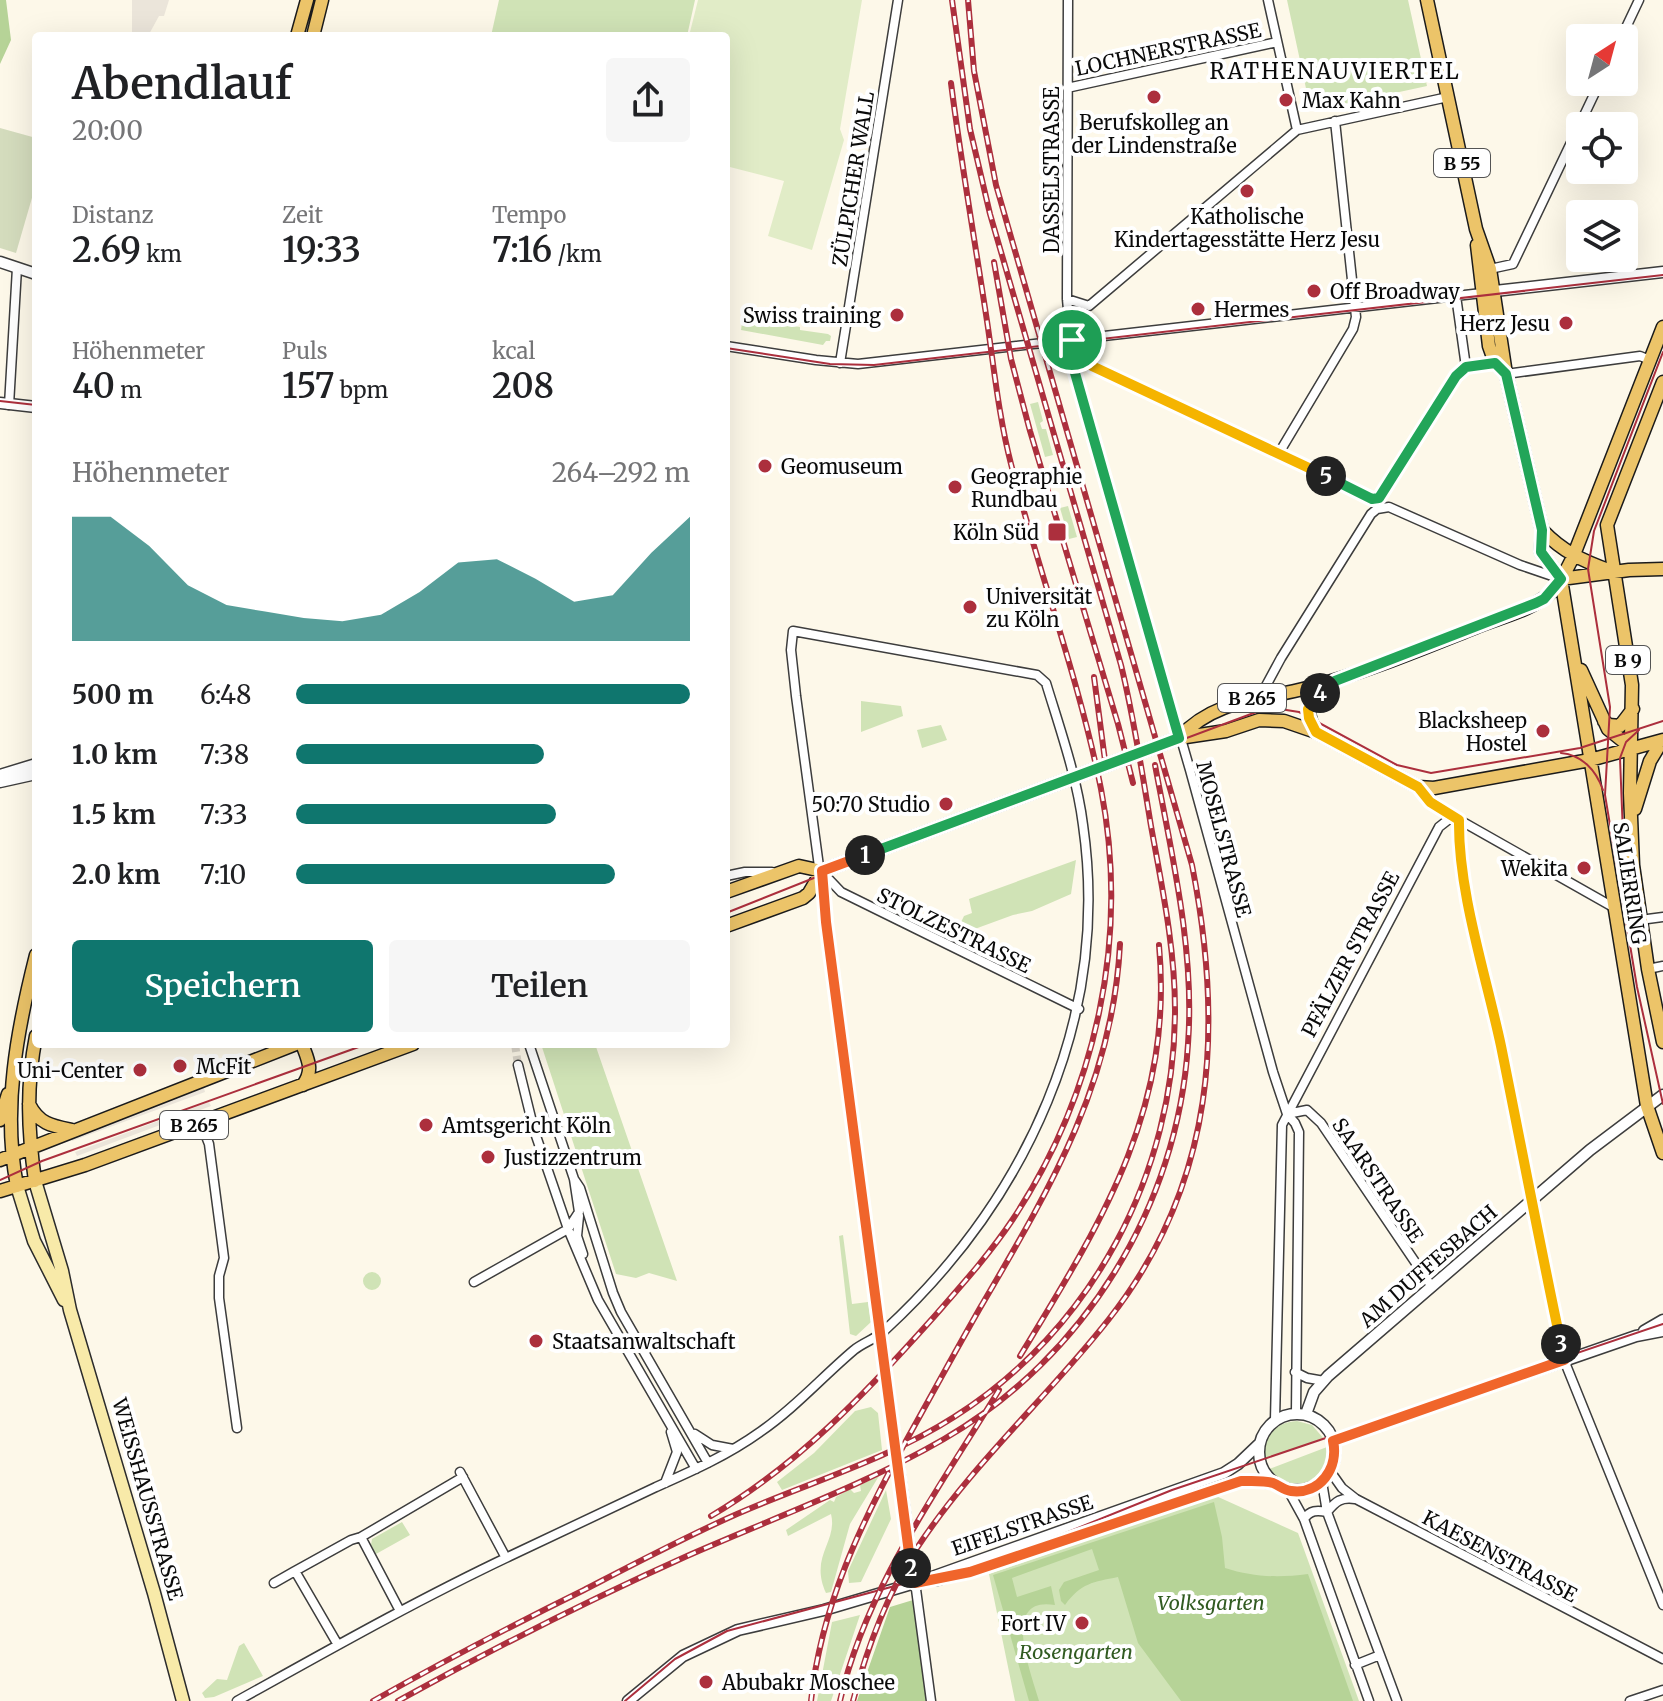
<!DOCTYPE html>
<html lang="de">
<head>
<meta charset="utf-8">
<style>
	body { margin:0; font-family:Merriweather,serif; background:#f6f6f6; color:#202124; height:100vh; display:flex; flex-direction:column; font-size:30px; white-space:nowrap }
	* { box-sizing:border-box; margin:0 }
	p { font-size:26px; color:#757577 }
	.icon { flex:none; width:44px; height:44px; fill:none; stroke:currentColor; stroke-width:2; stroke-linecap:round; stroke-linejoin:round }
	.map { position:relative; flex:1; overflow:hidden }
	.drawer { position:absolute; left:32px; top:32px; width:698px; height:1016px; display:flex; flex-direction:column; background:#fff; border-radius:8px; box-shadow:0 8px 32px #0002 }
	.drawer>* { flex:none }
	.needle { width:52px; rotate:36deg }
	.fabs { position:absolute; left:1566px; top:24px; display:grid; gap:16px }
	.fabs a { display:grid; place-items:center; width:72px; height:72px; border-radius:8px; background:#fff; box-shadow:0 8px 32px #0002; font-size:40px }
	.pin { position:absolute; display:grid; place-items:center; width:68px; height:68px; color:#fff; margin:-34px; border:4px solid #fff; border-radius:50%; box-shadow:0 2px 8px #0007 }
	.km { position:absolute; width:40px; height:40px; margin:-20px; border-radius:50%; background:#222; color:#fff; font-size:22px; line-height:40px; text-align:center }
	.round { display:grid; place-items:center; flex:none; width:84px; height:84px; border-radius:8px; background:#f6f6f6 }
	.head { display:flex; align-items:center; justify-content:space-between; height:136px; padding:0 40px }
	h1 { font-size:44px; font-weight:600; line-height:60px }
	.stats { display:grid; grid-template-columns:repeat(3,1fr); gap:12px; height:136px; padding:8px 40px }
	.stats div { display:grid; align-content:center }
	.stats b { font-size:34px; font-weight:600 }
	.stats small { font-size:22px; font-weight:400 }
	.stats p { font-size:22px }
	.chart { height:224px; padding:16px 40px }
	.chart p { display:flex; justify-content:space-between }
	.chart svg { width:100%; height:144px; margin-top:8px; fill:#0f766e; opacity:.7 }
	.action { display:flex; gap:16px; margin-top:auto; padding:16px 40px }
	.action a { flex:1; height:92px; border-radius:8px; background:#0f766e; color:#fff; font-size:32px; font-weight:600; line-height:92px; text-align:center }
	.action a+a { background:#f6f6f6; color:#202124 }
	ul { padding:0 40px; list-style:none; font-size:26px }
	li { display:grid; grid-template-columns:128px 96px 1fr; align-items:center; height:60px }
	li i { height:20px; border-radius:10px; background:#0f766e }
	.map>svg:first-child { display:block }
	.green { fill:#d0e3b6 }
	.forest { fill:#b6d397 }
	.cemetery { fill:#d4dcbd }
	.pitch { fill:#e1ecc7 }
	.plaza { fill:#ebe5da }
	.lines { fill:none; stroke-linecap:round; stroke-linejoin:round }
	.minor-tunnel { stroke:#d9d4c8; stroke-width:8; stroke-dasharray:8 4; stroke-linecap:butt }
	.minor-casing { stroke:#3d3d3d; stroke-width:11 }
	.tertiary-casing { stroke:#3d3d3d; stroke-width:13 }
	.secondary-casing { stroke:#2c2c2c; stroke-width:15 }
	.primary-casing { stroke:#1b1b1b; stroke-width:15 }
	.minor { stroke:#fff; stroke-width:8 }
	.tertiary { stroke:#fff; stroke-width:10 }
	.secondary { stroke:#f8eaa9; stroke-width:12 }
	.primary { stroke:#ecc469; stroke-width:12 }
	.tram { stroke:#ac2f3d; stroke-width:2 }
	.rail-casing { stroke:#ac2f3d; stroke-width:6 }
	.rail { stroke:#fff; stroke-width:3; stroke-dasharray:9; stroke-linecap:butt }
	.split-1-casing { stroke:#fff; stroke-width:16 }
	.split-2-casing { stroke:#fff; stroke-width:16 }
	.split-3-casing { stroke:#fff; stroke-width:16 }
	.split-4-casing { stroke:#fff; stroke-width:16 }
	.split-5-casing { stroke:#fff; stroke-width:16 }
	.split-6-casing { stroke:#fff; stroke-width:16 }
	.split-1 { stroke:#22a559; stroke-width:10 }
	.split-2 { stroke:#f0652b; stroke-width:10 }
	.split-3 { stroke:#f0652b; stroke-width:10 }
	.split-4 { stroke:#f5b400; stroke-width:10 }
	.split-5 { stroke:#22a559; stroke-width:10 }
	.split-6 { stroke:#f5b400; stroke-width:10 }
	.poi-dot { fill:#ac2f3d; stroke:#fff; stroke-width:3 }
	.labels { text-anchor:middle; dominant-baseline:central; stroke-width:8; stroke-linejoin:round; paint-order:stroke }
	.shield { fill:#fff; stroke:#545454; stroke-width:2 }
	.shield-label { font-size:18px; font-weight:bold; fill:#0a0a0a }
	.street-label { font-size:20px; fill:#0a0a0a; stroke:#fff }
	.poi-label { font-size:20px; fill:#0a0a0a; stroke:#fff; text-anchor:start }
	.park-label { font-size:20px; font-style:italic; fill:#315b21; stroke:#fff }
	.neighbourhood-label { font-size:22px; letter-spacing:2px; fill:#0a0a0a; stroke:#fff }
</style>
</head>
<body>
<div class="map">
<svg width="1663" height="1701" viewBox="0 0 1663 1701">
	<rect width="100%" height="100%" fill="#fdf8e9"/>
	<!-- green -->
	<path class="green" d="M499,0h196l-8,36h-196z
		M1287,0h121l19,86 -111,24 -6,-3z
		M743,316h5v3l52,8v3l28,4 3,2 -1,5h-4l-3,4 -82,-15z
		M1038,402l5,19 -3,2 2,6h4l7,26 -8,2 -15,-53z
		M1068,506l9,31 -8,2 -9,-31z
		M861,701l40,5 2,10 -42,16z
		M941,725l6,15 -25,8 -5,-18z
		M1076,860l-5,34 -39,17 -19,4 -41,15 -8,13 -10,-6 10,-21 8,-3 -3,-14z
		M541,1044h54l82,237 -28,-8 -13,5 -20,-4z
		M843,1235l9,69 16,-2 3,20 -15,14 -6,-2 -11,-98z
		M363 1281a9 9 0 1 1 18 0a9 9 0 1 1-18 0Z
		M871,1407l7,6 4,37 -100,40 -5,-8 37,-29 41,-42z
		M1297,1421l15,4 12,14 -62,20c0,-22 13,-37 35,-38z
		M1327,1447c3,37 -38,54 -60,23z
		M879,1476l-29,48 -19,68 -5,1c-17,-37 12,-51 5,-79l-43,22 -2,-6 44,-30 4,2 2,-5 14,-8 4,4 7,-2 -1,-6z
		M886,1490l5,29 -30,63 -12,1 -1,-12z
		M1216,1496l82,37 61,168h-344l-26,-127z
		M402,1522l8,13 -34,19 -5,-9 1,-6z
		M860,1615l-29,86h-14l15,-79z
		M244,1643l19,33 -49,21 -9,1 -3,-5 15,-14 10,1 12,-34z"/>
	<!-- forest -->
	<path class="forest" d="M0,0h6l5,40 -11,24z
		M1214,1502l8,35 3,31c28,9 53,10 83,6l45,127h-172l-43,-58 -20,-66c-25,5 -37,6 -53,28l-4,-4 -2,-11 5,-8 35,-12 -7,-21 -80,29 5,19 34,-11 4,19c-56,-10 -23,70 -16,96h-10l-36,-126z
		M913,1600l13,101h-69l33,-94z"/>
	<!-- cemetery -->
	<path class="cemetery" d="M0,128l36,10v46l-20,69 -16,-5z"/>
	<!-- pitch -->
	<path class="pitch" d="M698,0h164l-22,129 4,11 -32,110 -44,-14 16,-55 -58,-15v-130h-37z"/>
	<!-- plaza -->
	<path class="plaza" d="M132,0h37l-5,16h-5l-11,20h-16z
		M204,1088l1,4 -133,49 -2,-3z
		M209,1102l2,4 -134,50 -2,-4z"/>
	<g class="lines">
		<!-- minor-tunnel -->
		<path class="minor-tunnel" d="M515,1044l3,21"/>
		<!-- minor casing -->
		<g class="minor-casing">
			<path id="minor" d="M1068,0l-1,299 6,67 117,404 83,302 14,42 8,9 4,9 -3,281
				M1268,0l29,130
				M1621,38l18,-38
				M1067,88l210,-46
				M1490,269l23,-5 87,-182
				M1456,296l10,71
				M1067,299l22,7 208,-176 151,-33
				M1072,340l20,26 280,133 10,-4 74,-119 10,-9 29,-4
				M726,346l90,14 42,4 624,-71
				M840,363l58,-363
				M1506,374l134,-18 10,4
				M9,405l8,-137
				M1279,453l74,-124 3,-12 -21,-196
				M1261,695l20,-37 90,-144 6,-5 12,-2 131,58 41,14
				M1418,788l12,14 10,7 173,98
				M1459,820l-1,24 24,128 18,70 64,318 99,245
				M822,872l19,20 238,117
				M726,876l19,-4h27
				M1640,920l23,-3
				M1648,969l15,-3
				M518,1065l16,65 34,99 30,71 98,169
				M1287,1114l20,-4 14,13 111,164
				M201,1123l8,21 15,114 -5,18v22l18,130
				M574,1179l6,9 33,105 8,19 87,151
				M579,1216l-2,20 6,18
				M474,1282l94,-53 11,-17 -5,-33 -45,-135
				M1295,1372l12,6 17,3
				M1275,1420l7,-295 157,-298 14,-11
				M695,1434l17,11 21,4
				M1330,1471l12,17 14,11 307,160
				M460,1472l46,86
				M1322,1482l5,30 70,189
				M665,1483l12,-31 -6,-20
				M1288,1490l16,29 65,182
				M1327,1512c9,-11 14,-15 28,-13
				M1304,1519c6,-9 13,-9 23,-7
				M361,1537l39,74
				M274,1583l21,-12
				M338,1645l-43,-74 56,-31 10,-3 102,-60
				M1355,1665l25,-10
				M237,1701c90,-50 180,-101 273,-145 49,-23 98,-46 146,-69 36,-16 72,-32 104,-55 35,-24 62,-55 94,-82 10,-8 22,-11 31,-20 141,-130 226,-311 198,-505 -6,-48 -23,-96 -37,-142l-9,-8 -244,-44 -2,19 5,46 34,252c33,251 66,502 101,753
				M1630,1701l33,-11"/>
		</g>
		<!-- tertiary casing -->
		<g class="tertiary-casing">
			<path id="tertiary" d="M0,262l36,12
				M1486,292l177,-20
				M0,403l36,4
				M0,775l36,-11
				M0,782l36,-8
				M1644,1331l19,-11
				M1259 1452a38 38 0 1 1 76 0a38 38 0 1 1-76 0Z
				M1306,1414l8,-22 14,-16 262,-226 73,-55
				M1333,1441l303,-105 27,-5
				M937,1580l71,-20 233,-79 31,2
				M628,1701l55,-45 55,-26 86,-20 91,-27 309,-110 14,-9 21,-20"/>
		</g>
		<!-- secondary casing -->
		<g class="secondary-casing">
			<path id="secondary" d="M35,1181l27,90 8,39 84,283 29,108
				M17,1186l17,55 30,59"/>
		</g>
		<!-- primary casing -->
		<g class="primary-casing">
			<path id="primary" d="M1427,0l49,229 14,40 16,105 36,156 -1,22 20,27 86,527 16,47
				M297,36l10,-36
				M313,36l9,-36
				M1477,245l12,101 6,17 11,11
				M1663,382l-56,143 25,160 -2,108 3,72 15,104 15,73
				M1542,530c21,22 41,31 69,41
				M1561,579l68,-9 34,-1
				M1581,670l27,59 25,20
				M1604,721l5,4 11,1 13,-17
				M1316,732c-13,-24 -7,-31 14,-45
				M1179,738c35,-39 82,-38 128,-50 57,-15 112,-38 167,-60 21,-9 48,-15 67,-28 16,-10 24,-27 32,-43l90,-230
				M1635,809l15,-48 12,-20
				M726,892l73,-26 23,5
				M726,926l77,-28 6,-5 13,-22 357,-133 47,-7 33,-11 25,1 32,11 102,55 16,1 156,-28 73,-20
				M302,1044c6,16 12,26 1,41
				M29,1104c10,20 23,22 43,26
				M0,1120l8,-26
				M0,1160l296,-116
				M35,1181c-7,-50 -9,-95 1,-145
				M17,1186c-15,-77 0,-156 19,-231
				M0,1191l85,-26 328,-121"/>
		</g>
		<!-- minor -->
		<use href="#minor" class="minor"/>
		<!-- tertiary -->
		<use href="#tertiary" class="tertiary"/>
		<!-- secondary -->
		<use href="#secondary" class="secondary"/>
		<!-- primary -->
		<use href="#primary" class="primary"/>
		<!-- tram -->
		<path class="tram" d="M726,348l104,16 44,1 789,-90
			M1663,352l-69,179 -6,38 22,138 -5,88 32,192 26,117
			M0,401l36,4
			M1561,753c21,2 35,17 42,37
			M1624,859l-4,-101 6,-16 13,-12
			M726,913l118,-47 415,-155 21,-2 19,3 98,53 34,8 149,-25 83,-27
			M0,1180l42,-19 325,-117
			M1121,1521l128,-46
			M625,1701l50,-42 52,-28 246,-66 90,-31 109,-44 491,-166"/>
		<!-- rail casing -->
		<g class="rail-casing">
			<path id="rail" d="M994,262l17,97 19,72 88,293 15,59
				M1094,677l12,91
				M1020,1356c81,-133 154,-247 139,-411
				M711,1516c87,-51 154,-122 221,-197 28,-32 57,-64 81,-100 83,-126 117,-280 88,-430 -22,-110 -62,-216 -90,-325 -12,-46 -17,-96 -24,-143 -12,-79 -26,-159 -36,-238
				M373,1701c69,-39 140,-76 211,-111 50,-26 101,-53 153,-76 73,-32 150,-54 217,-97 138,-87 221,-244 221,-407 0,-62 -13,-123 -24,-184 -9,-54 -17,-108 -30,-161l-131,-451 -20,-85 -18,-129
				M398,1701c94,-52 191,-101 289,-145 86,-38 176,-70 257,-117 140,-81 234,-233 244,-395 7,-93 -16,-188 -33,-279
				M811,1701c10,-95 50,-178 95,-260 25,-45 49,-89 74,-133 69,-118 133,-224 140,-364
				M840,1701c26,-114 99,-212 159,-311
				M853,1701c14,-53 33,-104 62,-150 55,-85 132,-153 194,-232 107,-136 115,-291 83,-454l-196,-680 -22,-114 -6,-71"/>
		</g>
		<!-- rail -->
		<use href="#rail" class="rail"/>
	</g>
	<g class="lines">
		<!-- split-1 casing -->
		<g class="split-1-casing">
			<path id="split-1" d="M865,855l314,-117 -106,-372 -1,-26"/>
		</g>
		<!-- split-2 casing -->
		<g class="split-2-casing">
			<path id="split-2" d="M865,855l-43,16 4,51 85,646"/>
		</g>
		<!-- split-3 casing -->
		<g class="split-3-casing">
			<path id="split-3" d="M911,1568l4,15 55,-11 271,-91c10,0 23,-1 32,2 7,3 11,7 18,8 29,4 48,-23 42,-50l231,-81 -3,-16"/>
		</g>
		<!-- split-4 casing -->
		<g class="split-4-casing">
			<path id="split-4" d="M1320,693l-12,16 1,9 7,14 102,55 12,15 29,18c-1,72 27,155 42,226 20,99 39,199 60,298"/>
		</g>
		<!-- split-5 casing -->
		<g class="split-5-casing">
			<path id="split-5" d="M1320,693l10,-5 5,-7 201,-78 8,-4 17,-20 -20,-27 1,-22 -36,-156 -11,-11 -29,4 -10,9 -77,122 -7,1 -46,-23"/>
		</g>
		<!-- split-6 casing -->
		<g class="split-6-casing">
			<path id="split-6" d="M1072,340l20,26 234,110"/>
		</g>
		<!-- split-1 -->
		<use href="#split-1" class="split-1"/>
		<!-- split-2 -->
		<use href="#split-2" class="split-2"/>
		<!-- split-3 -->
		<use href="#split-3" class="split-3"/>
		<!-- split-4 -->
		<use href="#split-4" class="split-4"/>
		<!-- split-5 -->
		<use href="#split-5" class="split-5"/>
		<!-- split-6 -->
		<use href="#split-6" class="split-6"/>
	</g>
	<!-- markers -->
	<g class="poi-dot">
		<circle cx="1154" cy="97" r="8"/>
		<circle cx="1286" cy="100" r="8"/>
		<circle cx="1247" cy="191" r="8"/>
		<circle cx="1314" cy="291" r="8"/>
		<circle cx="1198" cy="309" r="8"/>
		<circle cx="897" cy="315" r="8"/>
		<circle cx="1566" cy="323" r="8"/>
		<circle cx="765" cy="466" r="8"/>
		<circle cx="955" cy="487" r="8"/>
		<rect x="1047" y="522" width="20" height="20" rx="4"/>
		<circle cx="970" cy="607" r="8"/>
		<circle cx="1543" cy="731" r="8"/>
		<circle cx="946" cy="804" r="8"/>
		<circle cx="1584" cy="868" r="8"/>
		<circle cx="180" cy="1066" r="8"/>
		<circle cx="140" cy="1070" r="8"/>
		<circle cx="426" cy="1125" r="8"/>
		<circle cx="488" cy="1157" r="8"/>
		<circle cx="536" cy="1341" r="8"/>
		<circle cx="1082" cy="1623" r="8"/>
		<circle cx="706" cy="1682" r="8"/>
	</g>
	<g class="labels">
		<!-- shield labels -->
		<g class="shield">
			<rect x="1434" y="149" width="56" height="28" rx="6"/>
			<rect x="1606" y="646" width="44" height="28" rx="6"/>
			<rect x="1218" y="684" width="68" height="28" rx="6"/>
			<rect x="160" y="1111" width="68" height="28" rx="6"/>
		</g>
		<g class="shield-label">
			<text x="1462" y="163">B 55</text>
			<text x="1628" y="660">B 9</text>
			<text x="1252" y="698">B 265</text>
			<text x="194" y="1125">B 265</text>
		</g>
		<!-- street labels -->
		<g class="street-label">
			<text transform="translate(1168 49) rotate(-12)">LOCHNERSTRASSE</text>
			<text transform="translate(1051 170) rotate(-90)">DASSELSTRASSE</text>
			<text transform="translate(853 179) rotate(-81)">ZÜLPICHER WALL</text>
			<text transform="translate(1224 839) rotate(75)">MOSELSTRASSE</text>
			<text transform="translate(1630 883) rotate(81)">SALIERRING</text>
			<text transform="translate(954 930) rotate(26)">STOLZESTRASSE</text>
			<text transform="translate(1350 954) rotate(-62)">PFÄLZER STRASSE</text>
			<text transform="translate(1378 1180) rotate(56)">SAARSTRASSE</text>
			<text transform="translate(1428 1266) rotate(-41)">AM DUFFESBACH</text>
			<text transform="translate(148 1499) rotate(74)">WEISSHAUSSTRASSE</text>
			<text transform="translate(1022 1525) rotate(-19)">EIFELSTRASSE</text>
			<text transform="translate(1500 1556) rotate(28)">KAESENSTRASSE</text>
		</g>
		<!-- poi labels -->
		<g class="poi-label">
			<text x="1302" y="100">Max Kahn</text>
			<text x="1154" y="122" text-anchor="middle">Berufskolleg an<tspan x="1154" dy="23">der Lindenstraße</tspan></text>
			<text x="1247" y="216" text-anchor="middle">Katholische<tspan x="1247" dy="23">Kindertagesstätte Herz Jesu</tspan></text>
			<text x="1330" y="291">Off Broadway</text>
			<text x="1214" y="309">Hermes</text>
			<text x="881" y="315" text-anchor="end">Swiss training</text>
			<text x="1550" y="323" text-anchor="end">Herz Jesu</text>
			<text x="781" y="466">Geomuseum</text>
			<text x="971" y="476">Geographie<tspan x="971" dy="23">Rundbau</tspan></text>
			<text x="1039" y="532" text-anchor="end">Köln Süd</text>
			<text x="986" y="596">Universität<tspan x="986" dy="23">zu Köln</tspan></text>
			<text x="1527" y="720" text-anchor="end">Blacksheep<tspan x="1527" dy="23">Hostel</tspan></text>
			<text x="930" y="804" text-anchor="end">50:70 Studio</text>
			<text x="1568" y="868" text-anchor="end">Wekita</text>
			<text x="196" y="1066">McFit</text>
			<text x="124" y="1070" text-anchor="end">Uni-Center</text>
			<text x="442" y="1125">Amtsgericht Köln</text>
			<text x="504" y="1157">Justizzentrum</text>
			<text x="552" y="1341">Staatsanwaltschaft</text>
			<text x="1066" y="1623" text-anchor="end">Fort IV</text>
			<text x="722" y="1682">Abubakr Moschee</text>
		</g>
		<!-- park labels -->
		<g class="park-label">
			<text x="1211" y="1602">Volksgarten</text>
			<text x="1076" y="1651">Rosengarten</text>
		</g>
		<!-- neighbourhood labels -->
		<g class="neighbourhood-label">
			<text x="1335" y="71">RATHENAUVIERTEL</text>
		</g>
	</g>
</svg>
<div class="fabs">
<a><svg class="needle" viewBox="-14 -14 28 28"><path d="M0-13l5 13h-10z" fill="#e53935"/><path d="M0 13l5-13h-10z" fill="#757577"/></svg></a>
<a><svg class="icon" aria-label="locate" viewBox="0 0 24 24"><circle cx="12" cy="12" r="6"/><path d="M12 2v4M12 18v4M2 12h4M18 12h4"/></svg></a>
<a><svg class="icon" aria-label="layers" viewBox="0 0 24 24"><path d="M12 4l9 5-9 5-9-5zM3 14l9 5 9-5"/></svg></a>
</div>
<div class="pin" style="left:1072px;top:340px;background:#1e9e55"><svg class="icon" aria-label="arrive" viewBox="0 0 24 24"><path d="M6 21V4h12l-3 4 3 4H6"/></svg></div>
<b class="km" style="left:865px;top:855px">1</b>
<b class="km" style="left:911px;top:1568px">2</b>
<b class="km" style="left:1561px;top:1344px">3</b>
<b class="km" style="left:1320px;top:693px">4</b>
<b class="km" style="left:1326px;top:476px">5</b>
<section class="drawer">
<div class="head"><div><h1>Abendlauf</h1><p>20:00</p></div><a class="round"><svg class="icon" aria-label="share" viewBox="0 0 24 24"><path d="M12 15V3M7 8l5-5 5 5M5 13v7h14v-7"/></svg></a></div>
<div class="stats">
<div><p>Distanz</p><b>2.69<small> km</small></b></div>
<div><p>Zeit</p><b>19:33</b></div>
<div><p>Tempo</p><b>7:16<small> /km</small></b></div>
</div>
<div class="stats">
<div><p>Höhenmeter</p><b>40<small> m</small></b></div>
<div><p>Puls</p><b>157<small> bpm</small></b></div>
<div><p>kcal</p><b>208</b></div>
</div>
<div class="chart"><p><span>Höhenmeter</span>264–292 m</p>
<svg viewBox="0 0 160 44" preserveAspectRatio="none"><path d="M0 44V6L10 6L20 15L30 27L40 33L50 35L60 37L70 38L80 36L90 29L100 20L110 19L120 25L130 32L140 30L150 17L160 6V44z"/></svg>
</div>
<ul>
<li><b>500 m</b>6:48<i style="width:100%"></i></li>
<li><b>1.0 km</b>7:38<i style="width:63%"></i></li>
<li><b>1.5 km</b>7:33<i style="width:66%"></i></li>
<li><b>2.0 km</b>7:10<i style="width:81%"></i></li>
</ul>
<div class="action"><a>Speichern</a><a>Teilen</a></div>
</section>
</div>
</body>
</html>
